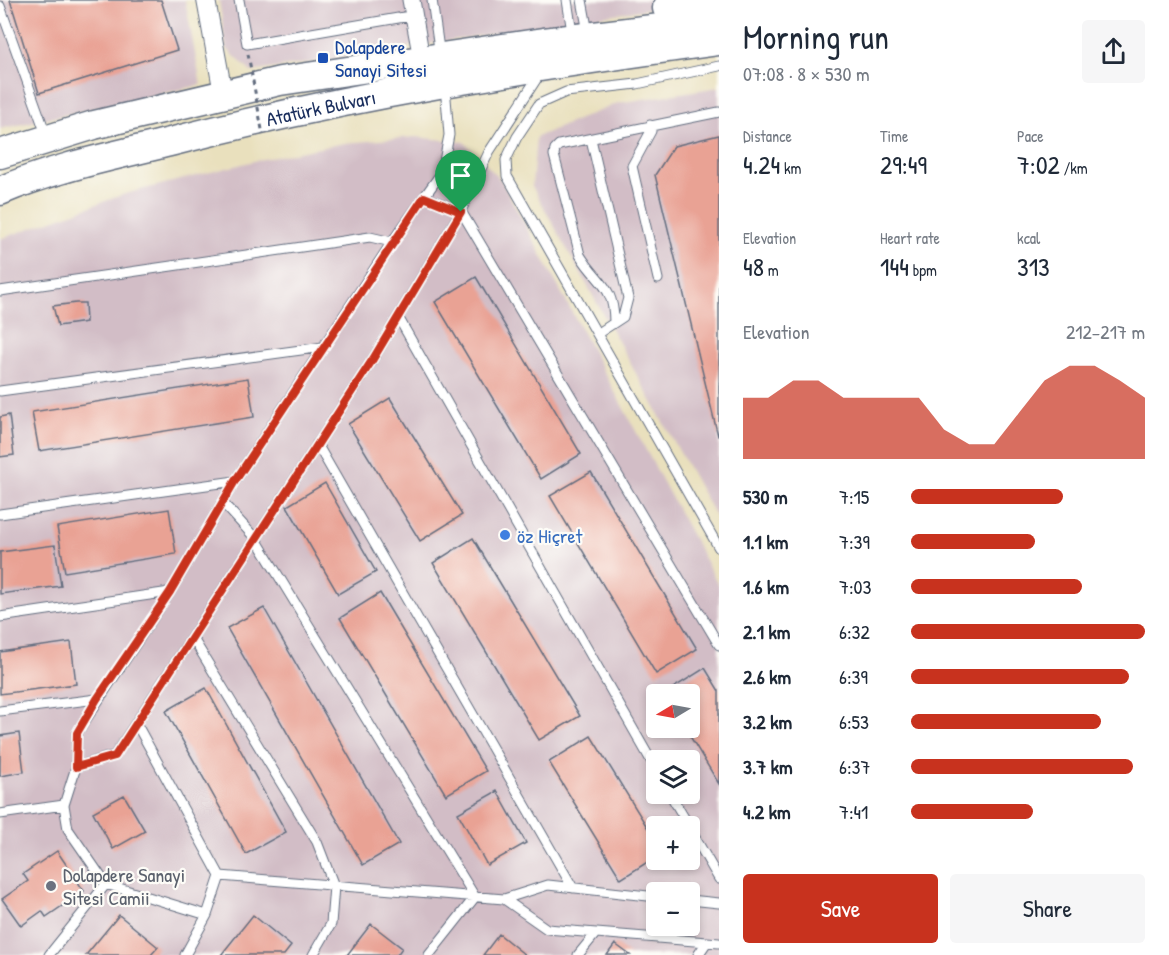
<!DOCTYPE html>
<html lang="en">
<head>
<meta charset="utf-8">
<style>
	body { margin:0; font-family:"Patrick Hand",sans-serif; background:#f6f6f7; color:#1f2937; height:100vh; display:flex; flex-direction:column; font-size:22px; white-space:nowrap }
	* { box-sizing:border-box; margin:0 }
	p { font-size:20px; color:#747a83 }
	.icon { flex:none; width:33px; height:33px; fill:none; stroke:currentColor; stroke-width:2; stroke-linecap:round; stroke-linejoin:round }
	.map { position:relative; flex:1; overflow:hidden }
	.details { display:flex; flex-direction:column; background:#fff; width:450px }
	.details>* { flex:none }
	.needle { width:39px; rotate:260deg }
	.tools { position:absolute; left:646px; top:684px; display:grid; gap:12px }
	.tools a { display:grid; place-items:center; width:54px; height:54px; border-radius:6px; background:#fff; box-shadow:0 3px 9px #0003; font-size:30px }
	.pin { position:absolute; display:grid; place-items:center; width:51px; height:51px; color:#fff; margin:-62px -26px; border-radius:50% 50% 50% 0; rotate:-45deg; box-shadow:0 0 6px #0007 }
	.pin .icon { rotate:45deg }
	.round { display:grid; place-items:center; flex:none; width:63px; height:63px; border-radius:6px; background:#f6f6f7 }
	.summary { display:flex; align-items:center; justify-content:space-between; height:102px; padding:0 24px }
	h1 { font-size:33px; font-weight:600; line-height:45px }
	.stats { display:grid; grid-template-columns:repeat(3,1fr); gap:9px; height:102px; padding:6px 24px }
	.stats div { display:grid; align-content:center }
	.stats b { font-size:26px; font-weight:600 }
	.stats small { font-size:16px; font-weight:400 }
	.stats p { font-size:16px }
	.chart { height:168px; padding:12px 24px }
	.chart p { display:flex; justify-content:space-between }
	.chart svg { width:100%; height:108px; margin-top:6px; fill:#c8321e; opacity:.7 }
	.action { display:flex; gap:12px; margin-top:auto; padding:12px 24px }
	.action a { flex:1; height:69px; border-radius:6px; background:#c8321e; color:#fff; font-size:24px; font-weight:600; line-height:69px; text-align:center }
	.action a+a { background:#f6f6f7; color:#1f2937 }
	ul { padding:0 24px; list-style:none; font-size:20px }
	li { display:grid; grid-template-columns:96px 72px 1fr; align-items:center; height:45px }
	li i { height:15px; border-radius:8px; background:#c8321e }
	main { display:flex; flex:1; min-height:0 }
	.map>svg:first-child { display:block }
	.industrial { fill:#d2bdc6; fill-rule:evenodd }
	.building { fill:#e9a294 }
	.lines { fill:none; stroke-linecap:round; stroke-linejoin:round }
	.lane-casing { stroke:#636d7f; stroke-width:11 }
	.street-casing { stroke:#636d7f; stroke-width:20 }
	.primary-casing { stroke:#636d7f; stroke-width:31 }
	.lane { stroke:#fff; stroke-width:9 }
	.street { stroke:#fff; stroke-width:18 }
	.primary { stroke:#fff; stroke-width:28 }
	.path-bridge { stroke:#636d7f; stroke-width:3; stroke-dasharray:4.5 4.5; stroke-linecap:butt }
	.route-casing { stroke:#fff; stroke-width:12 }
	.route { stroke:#c8321e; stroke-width:8 }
	.transit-dot { fill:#1a4fb4; stroke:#fdfcf7; stroke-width:2 }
	.shop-dot { fill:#3f7fe0; stroke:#fdfcf7; stroke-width:2 }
	.worship-dot { fill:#6b7280; stroke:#fdfcf7; stroke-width:2 }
	.labels { text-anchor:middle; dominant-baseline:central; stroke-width:4.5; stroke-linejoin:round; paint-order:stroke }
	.transit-label { font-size:20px; fill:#164399; stroke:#fdfcf7; text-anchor:start }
	.street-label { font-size:20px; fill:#1b2f5e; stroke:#fdfcf7 }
	.shop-label { font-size:20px; fill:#366cbe; stroke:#fdfcf7; text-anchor:start }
	.worship-label { font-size:20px; fill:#5b616d; stroke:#fdfcf7; text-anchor:start }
</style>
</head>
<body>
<main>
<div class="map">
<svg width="719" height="955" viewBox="0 0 719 955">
	<rect width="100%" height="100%" fill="#fdfcf7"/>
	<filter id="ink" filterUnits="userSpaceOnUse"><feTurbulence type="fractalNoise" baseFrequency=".0167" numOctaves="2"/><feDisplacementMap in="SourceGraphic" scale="12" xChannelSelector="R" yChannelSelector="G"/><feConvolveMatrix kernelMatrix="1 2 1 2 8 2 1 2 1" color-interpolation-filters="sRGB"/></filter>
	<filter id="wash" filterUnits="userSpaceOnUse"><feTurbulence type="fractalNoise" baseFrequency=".008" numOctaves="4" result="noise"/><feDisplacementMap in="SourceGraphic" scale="24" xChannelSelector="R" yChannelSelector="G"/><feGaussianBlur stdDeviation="1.35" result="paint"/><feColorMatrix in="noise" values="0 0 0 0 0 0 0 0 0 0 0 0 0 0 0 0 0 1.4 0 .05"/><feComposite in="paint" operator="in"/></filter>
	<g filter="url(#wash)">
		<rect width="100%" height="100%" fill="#e9e0bd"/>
		<!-- industrial -->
		<path class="industrial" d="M0,0h185l16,85 -201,44z
			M219,0h485l-453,72 -25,-24z
			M719,87v436l-187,-337 4,-49 82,-34z
			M415,137l49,5 37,38 218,406v369h-719v-716l125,-45 133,-34 87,-17zM657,694h33v34h-33zM657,760h33v34h-33zM657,826h33v34h-33zM657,892h33v34h-33z"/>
		<g id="blocks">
			<!-- building -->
			<path class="building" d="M10,0h151l16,50 -138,43z
				M719,135v301h-1l-63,-261 19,-29z
				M476,277l105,177 -40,25 -106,-177z
				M76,303h9l1,19 -28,4 -5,-20z
				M248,378l6,39 -215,34 -7,-39z
				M390,398l72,117 -42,26 -72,-117z
				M9,415l5,40 -14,2v-40z
				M591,472l106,177 -41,25 -106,-178z
				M325,483l51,89 -38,22 -51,-88z
				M169,509l7,45 -111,18 -8,-45z
				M473,538l107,178 -41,24 -106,-177z
				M55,545l6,41 -61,8v-42z
				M380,593l106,178 -40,24 -106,-177z
				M264,608l135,236 -36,21 -136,-237z
				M71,642l5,42 -76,10v-42z
				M705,668l14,23v93l-34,-56h5v-34l-25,-1z
				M206,688l80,144 -40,22 -80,-143z
				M19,733l5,39 -24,4v-40z
				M591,736l66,107v13l-36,23 -72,-117z
				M497,791l29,52 -39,22 -29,-52z
				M124,795l21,36 -32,18 -20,-37z
				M57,851l27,40 -38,26 -4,-6 -21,15 -19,-27 26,-18 -5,-7z
				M119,915l39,32 -7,8h-65z
				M253,915l38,31 -7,9h-63z
				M371,924l31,24 -5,7h-50z
				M499,934l26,21h-42z
				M615,944l15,11h-23z"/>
		</g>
	</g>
	<g filter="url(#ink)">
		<use href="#blocks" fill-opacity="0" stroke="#636d7f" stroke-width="1.5"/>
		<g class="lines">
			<!-- lane casing -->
			<g class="lane-casing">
				<path id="lane" d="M239,0l8,44 163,-28
					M407,0l11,59
					M415,0l10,58
					M432,0l8,56
					M567,0l5,32
					M582,0l5,27
					M0,6l47,131
					M719,66l-82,18 -71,8 -27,12 -22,33 -11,23 1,16 212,372
					M650,125l1,6 -19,35 26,113
					M591,139l37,159 -5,19 -26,17
					M424,197l37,14 258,434
					M0,291l370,-54 22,5
					M398,317l259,454
					M614,322c0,-37 -16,-38 -34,-67l-26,-100 1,-6 4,-4 160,-33
					M0,391l323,-44
					M317,444l256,444
					M223,503l33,36 219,358 -46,58
					M0,514l235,-33
					M0,617l170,-25
					M192,637l125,205 17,44 -3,38 -18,31
					M0,711l97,-12
					M136,723l84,153 -13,39 -22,40
					M76,767l39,-12 258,-396 88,-148 28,-59 52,-80
					M670,794l19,32
					M0,814l64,-9
					M690,829l29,50
					M220,876l284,23 44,-14 109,12
					M504,899l43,30 172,14
					M690,900l29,3
					M207,915l-101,-31 -38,-55 -4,-24 12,-38 1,-34 93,-141 65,-111 157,-239 50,-70 7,-37 -4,-49
					M49,955l57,-71
					M578,955l18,-22
					M698,955l9,-13"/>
			</g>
			<!-- street casing -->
			<g class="street-casing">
				<path id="street" d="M206,0l17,93"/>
			</g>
			<!-- primary casing -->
			<g class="primary-casing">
				<g id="primary">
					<path d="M667,8l51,-8"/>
					<path d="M0,154l94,-29 186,-44 264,-39 175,-21"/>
					<path id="s1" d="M0,191c53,-23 114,-35 170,-49 180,-47 365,-76 549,-101"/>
				</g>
			</g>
			<!-- lane -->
			<use href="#lane" class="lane"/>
			<!-- street -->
			<use href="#street" class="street"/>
			<!-- primary -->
			<use href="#primary" class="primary"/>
			<!-- path-bridge -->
			<path class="path-bridge" d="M248,54l15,81"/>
		</g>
	</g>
	<g class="lines" filter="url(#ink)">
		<!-- route casing -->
		<g class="route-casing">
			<path id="route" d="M424,197l37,15 -88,147 -258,397 -39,11 1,-34 20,-34 73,-107 65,-111z"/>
		</g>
		<!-- route -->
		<use href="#route" class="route"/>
	</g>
	<!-- markers -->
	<rect class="transit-dot" x="317" y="52" width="12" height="12" rx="3"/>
	<circle class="shop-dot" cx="505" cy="535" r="6"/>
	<circle class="worship-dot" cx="51" cy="886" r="6"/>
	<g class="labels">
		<!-- transit labels -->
		<g class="transit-label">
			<text x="335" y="46">Dolapdere<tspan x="335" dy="23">Sanayi Sitesi</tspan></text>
		</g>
		<!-- street labels -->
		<g class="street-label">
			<text stroke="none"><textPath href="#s1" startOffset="332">Atatürk Bulvarı</textPath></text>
		</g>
		<!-- shop labels -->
		<g class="shop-label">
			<text x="517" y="535">öz Hiçret</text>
		</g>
		<!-- worship labels -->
		<g class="worship-label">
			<text x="63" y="874">Dolapdere Sanayi<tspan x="63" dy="23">Sitesi Camii</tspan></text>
		</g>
	</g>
</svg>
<div class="tools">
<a><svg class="needle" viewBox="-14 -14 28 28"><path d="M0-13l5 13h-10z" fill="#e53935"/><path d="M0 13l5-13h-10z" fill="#747a83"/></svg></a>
<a><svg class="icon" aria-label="layers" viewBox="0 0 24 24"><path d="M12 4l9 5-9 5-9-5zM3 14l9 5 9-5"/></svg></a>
<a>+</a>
<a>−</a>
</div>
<div class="pin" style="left:461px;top:212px;background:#1e9e55"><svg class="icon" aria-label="arrive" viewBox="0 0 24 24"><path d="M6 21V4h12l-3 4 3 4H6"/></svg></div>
</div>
<section class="details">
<div class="summary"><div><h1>Morning run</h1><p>07:08 · 8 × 530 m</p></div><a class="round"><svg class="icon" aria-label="share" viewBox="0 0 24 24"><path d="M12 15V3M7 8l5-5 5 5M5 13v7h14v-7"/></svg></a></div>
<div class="stats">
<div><p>Distance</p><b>4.24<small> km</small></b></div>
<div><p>Time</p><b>29:49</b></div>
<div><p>Pace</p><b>7:02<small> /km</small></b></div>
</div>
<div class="stats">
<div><p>Elevation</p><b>48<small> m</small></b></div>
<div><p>Heart rate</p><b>144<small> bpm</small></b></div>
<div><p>kcal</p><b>313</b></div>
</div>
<div class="chart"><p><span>Elevation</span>212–217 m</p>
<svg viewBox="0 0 160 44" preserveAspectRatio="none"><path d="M0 44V19L10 19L20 12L30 12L40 19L50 19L60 19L70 19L80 32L90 38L100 38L110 25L120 12L130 6L140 6L150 12L160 19V44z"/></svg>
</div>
<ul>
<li><b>530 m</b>7:15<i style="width:65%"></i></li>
<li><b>1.1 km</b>7:39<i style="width:53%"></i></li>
<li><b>1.6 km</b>7:03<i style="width:73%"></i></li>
<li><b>2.1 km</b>6:32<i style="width:100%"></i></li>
<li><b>2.6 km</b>6:39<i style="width:93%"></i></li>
<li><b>3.2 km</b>6:53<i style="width:81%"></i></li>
<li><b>3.7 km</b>6:37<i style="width:95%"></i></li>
<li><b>4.2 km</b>7:41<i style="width:52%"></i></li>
</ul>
<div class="action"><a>Save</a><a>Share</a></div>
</section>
</main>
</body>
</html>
